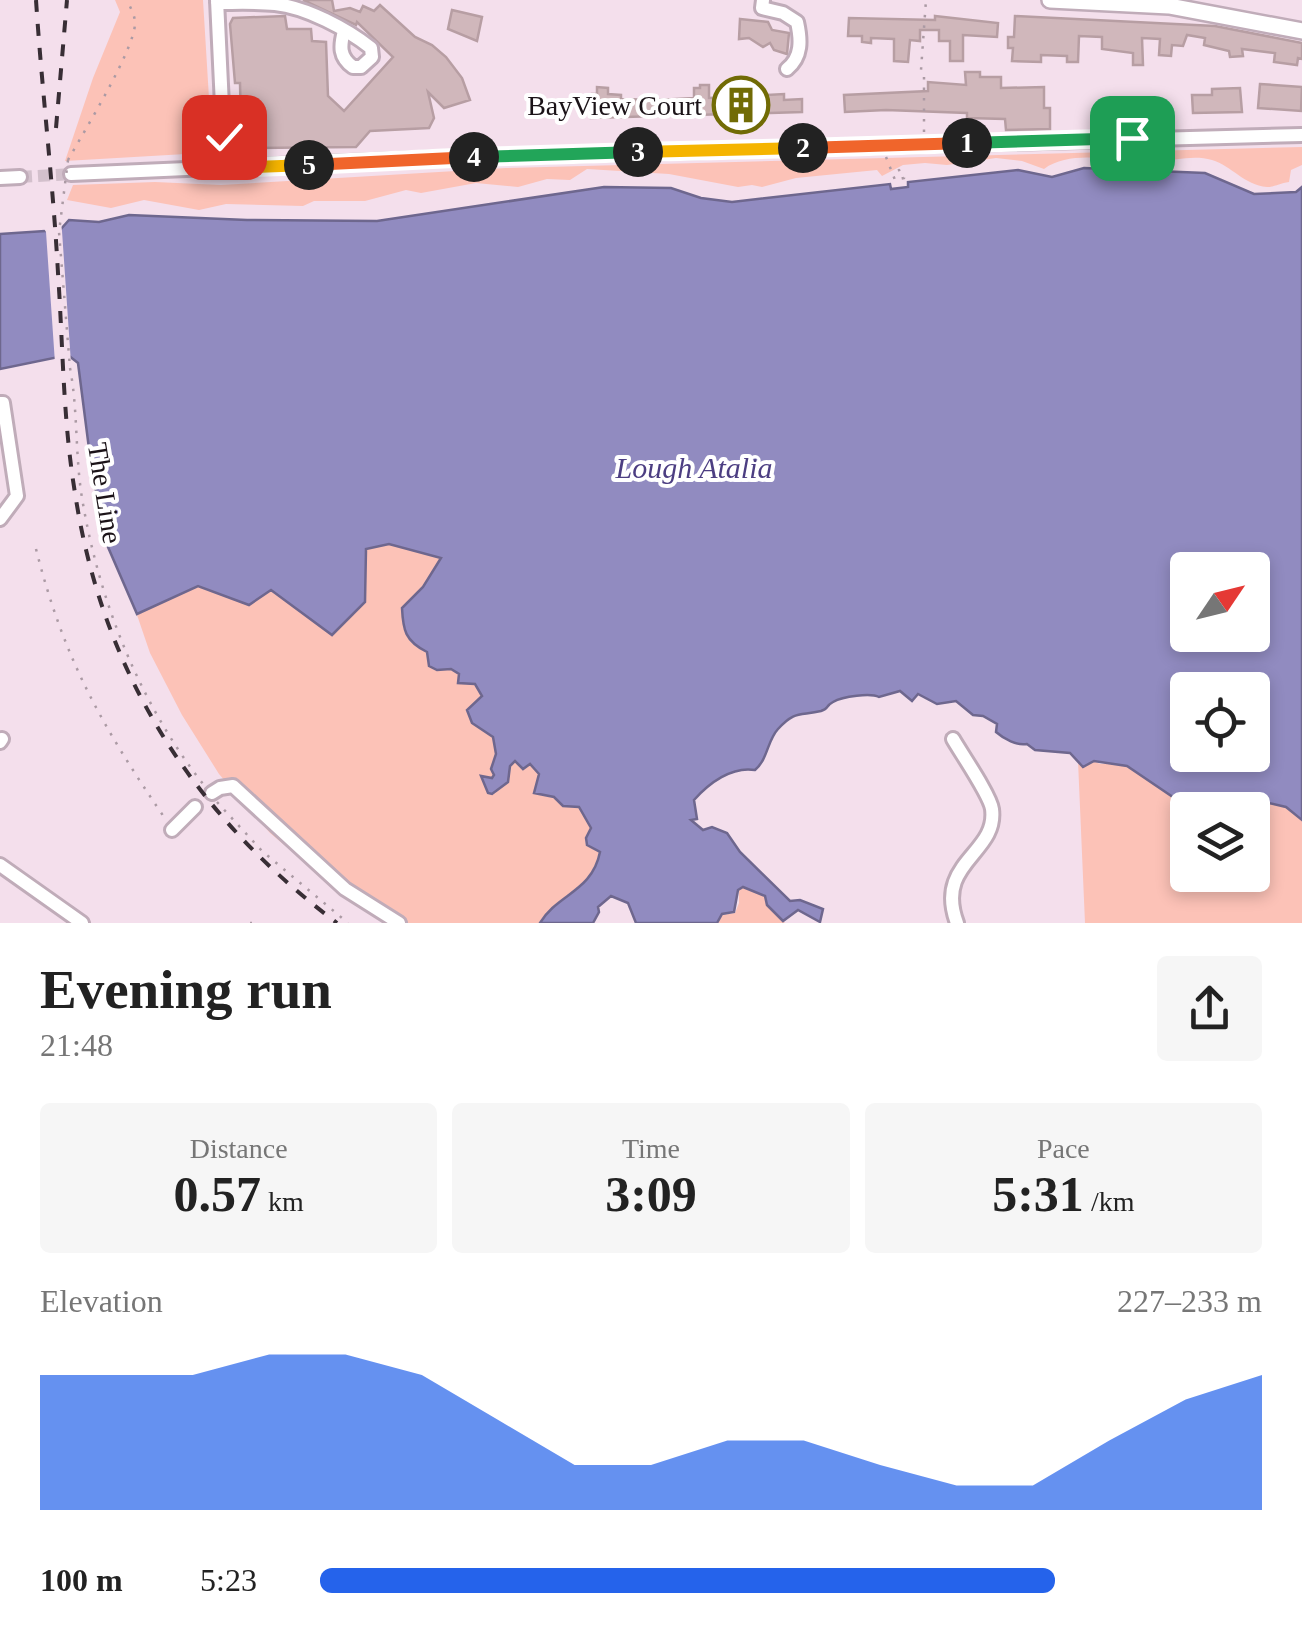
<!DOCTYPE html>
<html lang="en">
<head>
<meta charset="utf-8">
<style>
	body { margin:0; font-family:Georgia,serif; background:#f6f6f6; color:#222; height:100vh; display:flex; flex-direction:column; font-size:38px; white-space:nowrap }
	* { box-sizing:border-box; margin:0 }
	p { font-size:32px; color:#767676 }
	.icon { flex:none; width:55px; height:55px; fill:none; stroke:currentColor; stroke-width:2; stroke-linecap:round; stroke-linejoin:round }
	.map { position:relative; height:923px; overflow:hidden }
	.details { display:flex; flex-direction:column; background:#fff; flex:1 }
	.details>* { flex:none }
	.needle { width:65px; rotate:55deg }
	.fabs { position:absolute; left:1170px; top:552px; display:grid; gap:20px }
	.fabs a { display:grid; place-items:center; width:100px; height:100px; border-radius:10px; background:#fff; box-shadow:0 5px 15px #0003; font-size:50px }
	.pin { position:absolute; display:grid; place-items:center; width:85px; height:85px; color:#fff; margin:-42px; border-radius:20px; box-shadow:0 5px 15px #0006 }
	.km { position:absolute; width:50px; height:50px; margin:-25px; border-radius:50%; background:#222; color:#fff; font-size:28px; line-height:50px; text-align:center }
	.round { display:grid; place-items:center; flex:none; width:105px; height:105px; border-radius:10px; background:#f6f6f6 }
	.summary { display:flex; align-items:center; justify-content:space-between; height:170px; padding:0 40px }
	h1 { font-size:55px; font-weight:700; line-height:75px }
	.metrics { display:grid; grid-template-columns:repeat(3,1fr); gap:15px; height:170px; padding:10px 40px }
	.metrics div { display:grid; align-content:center; border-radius:10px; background:#f6f6f6; text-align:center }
	.metrics b { font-size:50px; font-weight:700 }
	.metrics small { font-size:28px; font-weight:400 }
	.metrics p { font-size:28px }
	.chart { height:280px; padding:20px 40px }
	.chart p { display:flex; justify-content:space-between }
	.chart svg { width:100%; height:180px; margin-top:10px; fill:#2563eb; opacity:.7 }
	ul { padding:0 40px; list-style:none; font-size:32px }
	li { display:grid; grid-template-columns:160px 120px 1fr; align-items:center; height:75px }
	li i { height:25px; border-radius:12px; background:#2563eb }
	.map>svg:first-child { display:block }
	.green { fill:#fcc2b7 }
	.water { fill:#918bc0; stroke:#6e678e; stroke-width:2.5; fill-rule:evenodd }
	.pier { fill:#f4dfec }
	.building { fill:#d0b7bb; stroke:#b79ea3; stroke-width:2.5 }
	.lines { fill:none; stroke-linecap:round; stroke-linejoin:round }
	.minor-tunnel { stroke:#d3c0cc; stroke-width:12; stroke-dasharray:12 6; stroke-linecap:butt }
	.minor-casing { stroke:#c0acb9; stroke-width:18 }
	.major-casing { stroke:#c0acb9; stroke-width:20 }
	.path { stroke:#ab9aa4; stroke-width:2.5; stroke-dasharray:2.5 8; stroke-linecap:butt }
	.minor { stroke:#fff; stroke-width:12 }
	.major { stroke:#fff; stroke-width:15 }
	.rail { stroke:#382e35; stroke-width:4; stroke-dasharray:12 12; stroke-linecap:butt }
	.path-bridge { stroke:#ab9aa4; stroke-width:2.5; stroke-dasharray:2.5 8; stroke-linecap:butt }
	.split-1-casing { stroke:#fff; stroke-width:20 }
	.split-2-casing { stroke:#fff; stroke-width:20 }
	.split-3-casing { stroke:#fff; stroke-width:20 }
	.split-4-casing { stroke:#fff; stroke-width:20 }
	.split-5-casing { stroke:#fff; stroke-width:20 }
	.split-6-casing { stroke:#fff; stroke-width:20 }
	.split-1 { stroke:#22a559; stroke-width:12 }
	.split-2 { stroke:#f0652b; stroke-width:12 }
	.split-3 { stroke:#f5b400; stroke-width:12 }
	.split-4 { stroke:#22a559; stroke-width:12 }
	.split-5 { stroke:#f0652b; stroke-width:12 }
	.split-6 { stroke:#f5b400; stroke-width:12 }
	.labels { text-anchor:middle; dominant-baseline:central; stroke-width:8; stroke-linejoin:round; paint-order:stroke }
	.poi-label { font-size:28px; fill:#1b1318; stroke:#fff; text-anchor:end }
	.street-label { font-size:28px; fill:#1b1318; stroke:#fff }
	.water-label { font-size:30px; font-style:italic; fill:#4c3e82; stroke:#fff }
</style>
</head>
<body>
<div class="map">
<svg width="1302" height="923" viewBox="0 0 1302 923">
	<rect width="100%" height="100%" fill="#f4dfec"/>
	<!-- green -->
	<path class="green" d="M115,0h88l8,131 -2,15 -6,7 -138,8 28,-83 27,-66z
		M1302,147v18l-11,5 -2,12c-9,1 -14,5 -22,5 -23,-2 -35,-21 -55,-27 -18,-5 -36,0 -54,2 -35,2 -84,-15 -114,7l-22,-8 -26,-3 -49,7 -22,-2 -22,2 -21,11 -5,-6 -81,8 -34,9 -10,-2 -14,2 -69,-13 -82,-5 -17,11 -23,-1 -29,8 -42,-4 -55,10 -15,-3 -41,11h-51l-11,5 -77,-2 -27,6 -55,-10 -33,8 -44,-8 6,-15 82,-3 66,3 285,-17z
		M388,544l53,14 -18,28 -21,21c0,24 3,35 24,45l3,14 8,4 14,-1 7,5v9l17,1 7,12 -16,14 6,13 21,14 3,17 -5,15 3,6 -2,3 -11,-1 7,16 5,1 15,-12 2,-16 5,-5 8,8 7,-5 9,10 -5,19 23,6 6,7 16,1 12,21 -6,10 1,7 13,7c-8,40 -42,41 -60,71h-154l-37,-25 -78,-65 -51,-59 -37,-59 -32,-62 -13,-38 61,-29 51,19 22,-14 61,44 33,-33 1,-53z
		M1078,761l5,6 11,-6 6,3 22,-1 68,44 2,3h-4v65h64v-65h-18l2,-4 13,-4 7,8 9,-8 21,5 16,13v103h-217z
		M743,887l22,9 2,9 18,18h-67l4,-8 13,-2 4,-10v-13z"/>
	<!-- water -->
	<path class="water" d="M1084,168l121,5 49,21 42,-2 6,-5v633l-16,-13 -21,-5 -9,9 -7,-9 -21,8 -6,-6 -5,2 1,4h-26l-65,-44 -33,-5 -11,6 -13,-14 -35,-3 -8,-6c-10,2 -23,-5 -31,-12l1,-8 -14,-8 -10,-1 -17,-14 -19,3 -19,-10 -6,7 -12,-10 -21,6c-8,-4 -36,-1 -46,5 -9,5 -3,6 -12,9 -21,5 -26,-1 -43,18 -11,12 -10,30 -23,41 -23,-4 -46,13 -61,30l3,19 -6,1 12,10 9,-3 15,6 13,19 50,49 10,-1 23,9 -3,13 -22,-12 -15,11 -16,-16 -2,-9 -22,-9 -5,3 -4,22 -12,2 -5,9h-81l-8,-20 -17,-7 -13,11 1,5 -6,11h-53c17,-29 52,-31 60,-71l-13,-7 -1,-7 5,-10 -12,-21 -16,-1 -9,-9 -20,-4 5,-19 -9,-10 -7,5 -8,-8 -5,5 -2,16 -16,12 -4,-1 -7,-17 11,2 2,-3 -3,-6 5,-15 -3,-17 -21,-14 -5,-13 15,-14 -7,-12 -17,-1 1,-9 -8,-5 -14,1 -8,-4 -2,-14c-22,-11 -24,-22 -25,-44l21,-21 18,-29 -52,-14 -23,5 -1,53 -33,33 -61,-45 -22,15 -51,-19 -61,28 -29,-67 -16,-75 -14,-109 -10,-8 -68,14v-135l60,-4 9,-10 30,2 30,-7 118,5 130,1 227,-34 67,1 30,10 31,4 158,-18 1,5 17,-2v-5l110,-12 34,7zM1188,570h64v65h-64zM1188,690h64v65h-64z"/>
	<!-- pier -->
	<path class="pier" d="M61,223l1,8 9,132h-16l-9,-131 -4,-7z"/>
	<!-- building -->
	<path class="building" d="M303,0h29l2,11 16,-3 10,4 3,-6 11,5 6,-6 35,32 17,8 14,12 16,21 8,22 -26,8 -16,-16 6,26 -5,10 -59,3 -14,16 -115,1 -3,-22h3l-1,-43h-5l-5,-59 3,-6 52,-2 2,13h24l1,12 14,1 2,54 16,15 49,-54 -36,-35 -1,3z
		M452,10l30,7 -5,24 -29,-12z
		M935,16l63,7 -1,14 -34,-2v26h-13v-20h-11v-11h-19v11l-10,-1 -2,22 -14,-1v-22l-23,-1v5l-9,-1v-6h-14l1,-18 86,2z
		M1015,16l200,10 87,17v16l-4,-1 -1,7 -23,-3 1,-9 -33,-4 1,7 -13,1 -1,-6 -25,-6 1,-7 -18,-3 -4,11 -11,-1 -1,11 -12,-1 1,-16 -18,-1 1,27h-10v-12l-31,-4v-12l-23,-1 -1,26h-11v-6l-26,-1v7l-29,-1 1,-13h-5v-11h6z
		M740,19l28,3 4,8 17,3 -2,21 -13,-4 -4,-7 -7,4 -14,-9 -10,1z
		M965,72h15v5h21v11l43,-1v21h6v21l-44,1 -1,-11 -38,-1v-5l-81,-3 -41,2 -1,-17 84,-4v-9l38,3z
		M1260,84l42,3 -1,24 -43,-3z
		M700,85h9v13l75,-4v6l18,-1v13l-211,6 1,-24h5v-7l11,1v6l13,1v4l37,1 36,-2v-10h6z
		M1240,88l2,24 -49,1 -1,-18h20v-6z"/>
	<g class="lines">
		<!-- minor-tunnel -->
		<path class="minor-tunnel" d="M20,177l51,-3"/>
		<!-- minor casing -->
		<g class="minor-casing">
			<path id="minor" d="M217,0l8,169
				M763,0l-1,8 21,5 14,9c4,18 5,35 -10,47
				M217,3c19,0 39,-1 58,1 31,3 72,25 96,44l1,9 -11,10h-8c-14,-10 -13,-21 -9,-36
				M71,174l372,-16 859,-23
				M0,178l20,-1
				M0,403h3l14,93 -17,23
				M953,739c8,14 37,56 39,70 6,45 -58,53 -35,114
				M0,742l2,-3
				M212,793l8,-5 13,-2 112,103 54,34
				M172,830l23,-23
				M0,865l82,58"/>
		</g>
		<!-- major casing -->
		<g class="major-casing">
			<path id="major" d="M1050,0l119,6 133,25"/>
		</g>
		<!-- path -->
		<path class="path" d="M924,132v-56l-3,-6 5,-70
			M886,157l9,23 9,-2 -5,-8 -6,3
			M68,160c15,-27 67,-111 67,-137 0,-8 -5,-16 -8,-23
			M70,368c8,42 5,87 12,130 17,103 57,204 121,286
			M36,549c28,111 66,177 130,271
			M217,802l45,49 86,72
			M250,923h2"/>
		<!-- minor -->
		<use href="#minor" class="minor"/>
		<!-- major -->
		<use href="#major" class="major"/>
		<!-- rail -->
		<path class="rail" d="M36,0c6,91 17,182 22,273 5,73 5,148 17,220 27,179 118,322 262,430
			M56,128l11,-128"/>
		<!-- path-bridge -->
		<path class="path-bridge" d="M68,160l-9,72 11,136"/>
	</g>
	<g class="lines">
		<!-- split-1 casing -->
		<g class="split-1-casing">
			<path id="split-1" d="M967,143l165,-5"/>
		</g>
		<!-- split-2 casing -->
		<g class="split-2-casing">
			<path id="split-2" d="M803,148l164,-5"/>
		</g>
		<!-- split-3 casing -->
		<g class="split-3-casing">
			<path id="split-3" d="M638,152l165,-4"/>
		</g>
		<!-- split-4 casing -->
		<g class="split-4-casing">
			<path id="split-4" d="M474,157l164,-5"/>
		</g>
		<!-- split-5 casing -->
		<g class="split-5-casing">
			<path id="split-5" d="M309,165l165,-8"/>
		</g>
		<!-- split-6 casing -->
		<g class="split-6-casing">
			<path id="split-6" d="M224,137l1,31 84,-3"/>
		</g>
		<!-- split-1 -->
		<use href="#split-1" class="split-1"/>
		<!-- split-2 -->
		<use href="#split-2" class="split-2"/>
		<!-- split-3 -->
		<use href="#split-3" class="split-3"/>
		<!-- split-4 -->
		<use href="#split-4" class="split-4"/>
		<!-- split-5 -->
		<use href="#split-5" class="split-5"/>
		<!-- split-6 -->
		<use href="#split-6" class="split-6"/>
	</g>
	<!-- icons -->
	<defs>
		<g id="building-ring" transform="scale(2.875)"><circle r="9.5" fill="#fff" stroke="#716b05" stroke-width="1.5"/><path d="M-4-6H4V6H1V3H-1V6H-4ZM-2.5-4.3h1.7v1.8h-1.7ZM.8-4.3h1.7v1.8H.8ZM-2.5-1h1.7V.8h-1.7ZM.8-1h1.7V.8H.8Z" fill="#716b05"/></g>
	</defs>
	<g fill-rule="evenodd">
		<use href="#building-ring" x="741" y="105"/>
	</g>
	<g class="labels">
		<!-- poi labels -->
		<g class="poi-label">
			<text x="702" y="105">BayView Court</text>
		</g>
		<!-- street labels -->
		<g class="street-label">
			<text transform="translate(105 493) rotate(81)">The Line</text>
		</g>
		<!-- water labels -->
		<g class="water-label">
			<text x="694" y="467">Lough Atalia</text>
		</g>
	</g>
</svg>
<div class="fabs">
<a><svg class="needle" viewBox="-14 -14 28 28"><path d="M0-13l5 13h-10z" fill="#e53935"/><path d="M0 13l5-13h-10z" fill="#767676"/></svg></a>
<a><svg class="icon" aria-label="locate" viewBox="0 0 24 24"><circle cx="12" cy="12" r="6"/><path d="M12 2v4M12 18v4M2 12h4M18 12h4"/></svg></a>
<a><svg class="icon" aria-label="layers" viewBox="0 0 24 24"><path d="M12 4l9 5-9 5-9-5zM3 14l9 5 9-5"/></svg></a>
</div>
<div class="pin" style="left:1132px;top:138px;background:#1e9e55"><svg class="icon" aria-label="arrive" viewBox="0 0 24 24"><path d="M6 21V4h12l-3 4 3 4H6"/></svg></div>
<div class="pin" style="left:224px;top:137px;background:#d93025"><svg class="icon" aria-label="check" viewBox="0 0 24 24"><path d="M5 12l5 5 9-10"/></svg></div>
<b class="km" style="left:967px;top:143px">1</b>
<b class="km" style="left:803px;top:148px">2</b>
<b class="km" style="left:638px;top:152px">3</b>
<b class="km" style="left:474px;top:157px">4</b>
<b class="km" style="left:309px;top:165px">5</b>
</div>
<section class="details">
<div class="summary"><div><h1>Evening run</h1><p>21:48</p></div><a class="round"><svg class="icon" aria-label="share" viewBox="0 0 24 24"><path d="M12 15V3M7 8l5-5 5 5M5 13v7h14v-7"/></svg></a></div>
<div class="metrics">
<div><p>Distance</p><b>0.57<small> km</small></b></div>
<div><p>Time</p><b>3:09</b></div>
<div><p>Pace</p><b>5:31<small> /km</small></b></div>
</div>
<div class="chart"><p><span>Elevation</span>227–233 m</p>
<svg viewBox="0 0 160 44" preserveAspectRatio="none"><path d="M0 44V11L10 11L20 11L30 6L40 6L50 11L60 22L70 33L80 33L90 27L100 27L110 33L120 38L130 38L140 27L150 17L160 11V44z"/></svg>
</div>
<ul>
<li><b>100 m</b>5:23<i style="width:78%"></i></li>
</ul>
</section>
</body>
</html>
